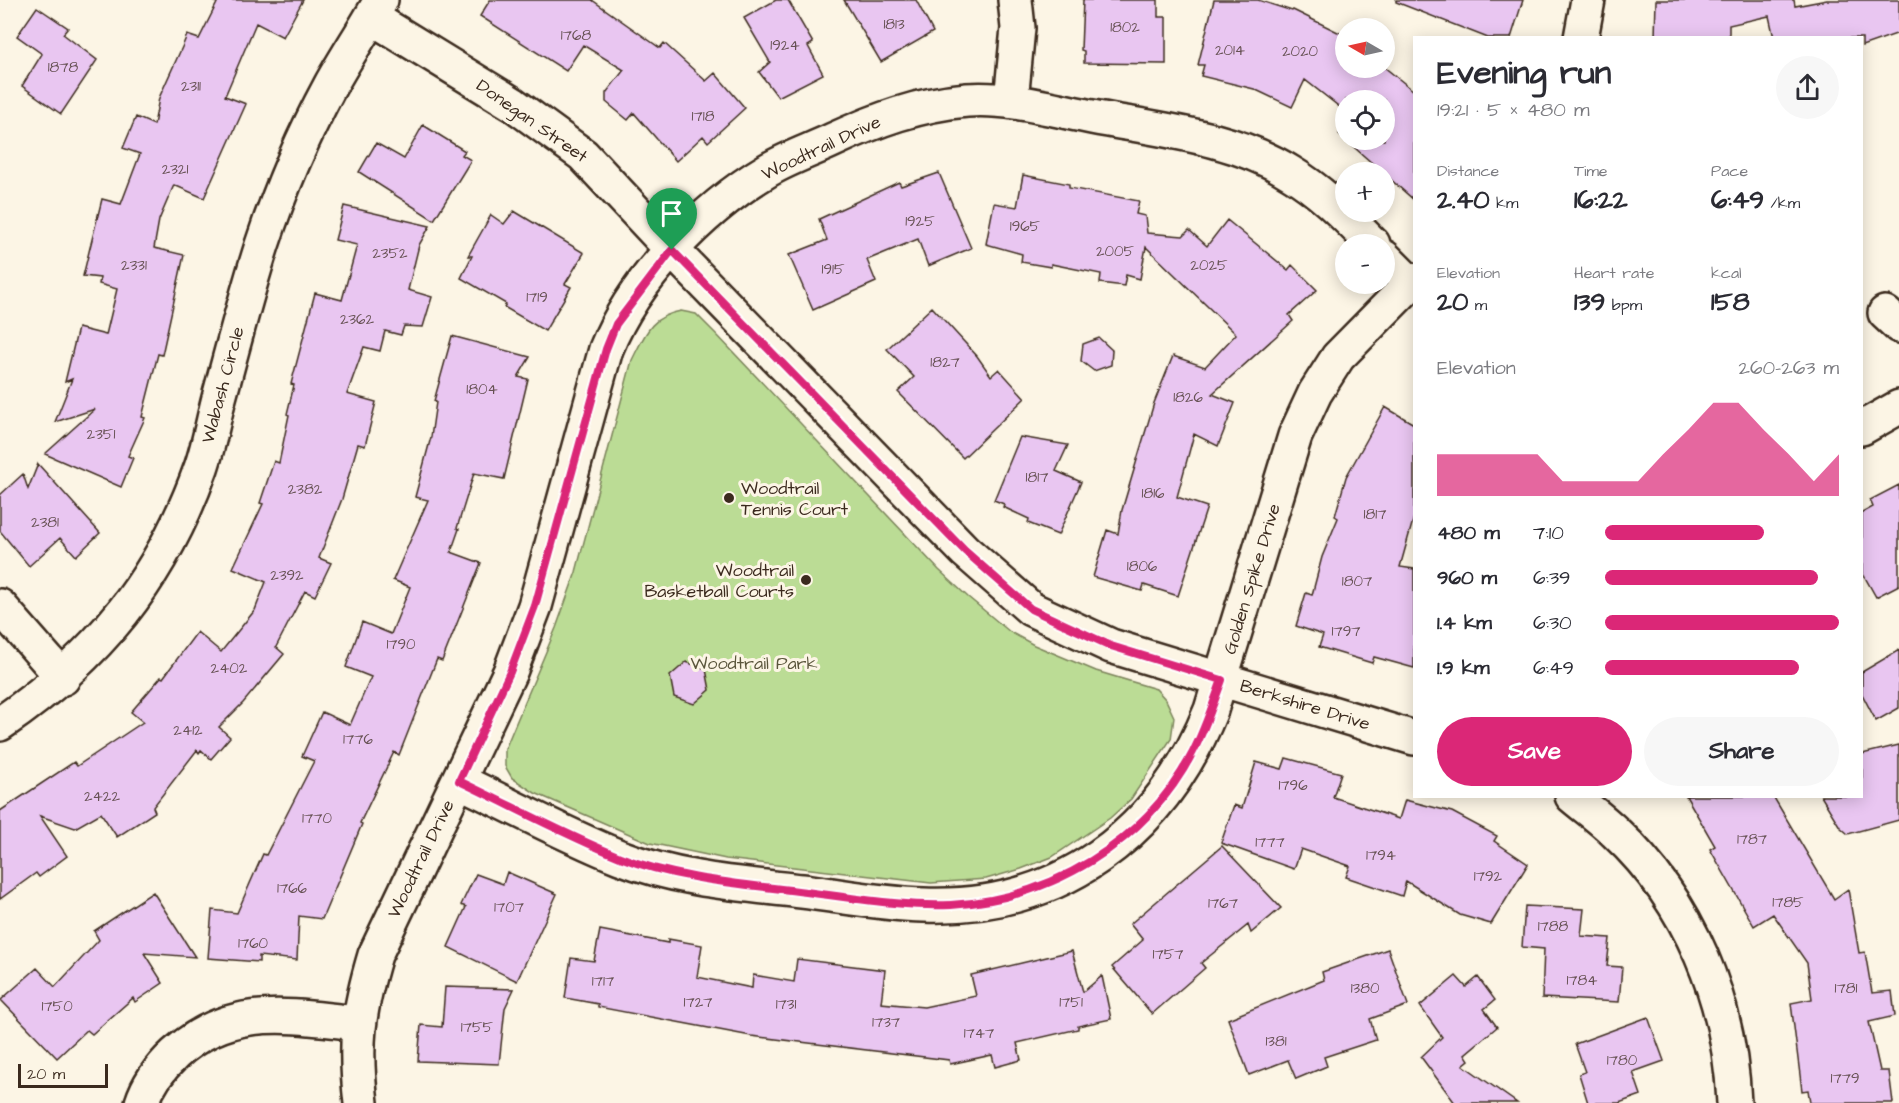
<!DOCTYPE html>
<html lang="en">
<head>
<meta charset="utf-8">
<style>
	body { margin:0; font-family:"Architects Daughter",sans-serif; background:#f7f7f7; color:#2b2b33; height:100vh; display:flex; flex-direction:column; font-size:22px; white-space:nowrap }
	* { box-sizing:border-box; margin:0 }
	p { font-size:20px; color:#7c7c81 }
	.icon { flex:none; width:33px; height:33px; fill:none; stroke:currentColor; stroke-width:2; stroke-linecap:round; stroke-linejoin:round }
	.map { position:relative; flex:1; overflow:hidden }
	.panel { position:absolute; left:1413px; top:36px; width:450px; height:762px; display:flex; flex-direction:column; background:#fff; border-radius:0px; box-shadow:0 3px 15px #0003 }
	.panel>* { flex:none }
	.needle { width:39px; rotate:279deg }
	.tools { position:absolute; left:1335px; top:18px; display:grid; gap:12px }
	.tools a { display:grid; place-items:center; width:60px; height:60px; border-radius:50%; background:#fff; box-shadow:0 3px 15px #0003; font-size:30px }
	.scale { position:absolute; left:18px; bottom:15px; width:90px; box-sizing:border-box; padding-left:6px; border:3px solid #3b2a1e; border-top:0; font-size:16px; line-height:21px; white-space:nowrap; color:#3b2a1e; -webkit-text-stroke:4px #fcf5e5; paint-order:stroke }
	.pin { position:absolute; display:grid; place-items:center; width:51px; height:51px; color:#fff; margin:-62px -26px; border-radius:50% 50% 50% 0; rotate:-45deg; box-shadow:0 0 6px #0007 }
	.pin .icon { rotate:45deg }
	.round { display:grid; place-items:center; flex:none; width:63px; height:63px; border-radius:32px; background:#f7f7f7 }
	.headline { display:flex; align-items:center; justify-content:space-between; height:102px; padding:0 24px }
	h1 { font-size:33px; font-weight:700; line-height:45px }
	.figures { display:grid; grid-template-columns:repeat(3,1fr); gap:9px; height:102px; padding:6px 24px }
	.figures div { display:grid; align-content:center }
	.figures b { font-size:26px; font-weight:700 }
	.figures small { font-size:16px; font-weight:400 }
	.figures p { font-size:16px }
	.chart { height:168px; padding:12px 24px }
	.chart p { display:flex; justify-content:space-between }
	.chart svg { width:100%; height:108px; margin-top:6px; fill:#db2777; opacity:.7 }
	.button { display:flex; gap:12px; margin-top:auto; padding:12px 24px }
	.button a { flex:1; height:69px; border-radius:36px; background:#db2777; color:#fff; font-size:24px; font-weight:700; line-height:69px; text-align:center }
	.button a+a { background:#f7f7f7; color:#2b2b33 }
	ul { padding:0 24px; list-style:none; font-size:20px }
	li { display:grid; grid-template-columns:96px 72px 1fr; align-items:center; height:45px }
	li i { height:15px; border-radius:8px; background:#db2777 }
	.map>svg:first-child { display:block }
	.green { fill:#bbdc95; stroke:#7b835a; stroke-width:1.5 }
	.building { fill:#e9c6f1; stroke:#3b2a1e; stroke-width:1.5 }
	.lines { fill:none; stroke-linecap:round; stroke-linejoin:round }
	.minor-casing { stroke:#3b2a1e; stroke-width:38 }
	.minor { stroke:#fcf5e5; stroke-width:33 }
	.route-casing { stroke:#fff; stroke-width:12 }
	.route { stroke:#db2777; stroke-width:8 }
	.poi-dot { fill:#3b2a1e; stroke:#fcf5e5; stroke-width:2 }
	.labels { text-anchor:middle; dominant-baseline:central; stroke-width:6; stroke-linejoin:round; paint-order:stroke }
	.number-label { font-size:15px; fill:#665153 }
	.street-label { font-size:18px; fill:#3b2a1e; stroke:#fcf5e5 }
	.poi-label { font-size:18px; fill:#3b2a1e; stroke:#fcf5e5; text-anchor:start }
	.park-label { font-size:18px; fill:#5b563c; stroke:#fcf5e5 }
</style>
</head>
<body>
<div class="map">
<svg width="1899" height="1103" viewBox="0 0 1899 1103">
	<rect width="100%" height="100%" fill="#fcf5e5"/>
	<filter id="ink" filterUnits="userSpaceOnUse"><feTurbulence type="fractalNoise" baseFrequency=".0167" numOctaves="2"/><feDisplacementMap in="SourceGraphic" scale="12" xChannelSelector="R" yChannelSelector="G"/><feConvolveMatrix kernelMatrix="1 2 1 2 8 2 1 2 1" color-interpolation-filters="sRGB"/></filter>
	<g filter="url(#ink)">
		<!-- green -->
		<path class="green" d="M681,311l15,3 21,21 222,235 29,27 42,35 24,13 62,26 60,18 10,11 8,17 -3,22 -40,60 -21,19 -58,39 -31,12 -35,10 -55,4 -205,-24 -76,-16 -115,-50 -23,-15 -7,-12v-17l51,-121 20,-56 56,-212c13,-26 19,-44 49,-49z"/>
		<!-- building -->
		<path class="building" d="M212,0h91l-20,37 -27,-14 -31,73 21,8 -42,94 -30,-13 -15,35 -5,28 30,7 -22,100 -4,-1 -16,63 3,1 -17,38 5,2 -12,29 -76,-33 50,-45 -40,13 17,-43 -7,3 13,-54 28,7 11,-46 -18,-5 1,-6 -17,-2 19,-77 19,5 19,-50 -17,-6 13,-31 18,8 5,-27 24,-53 4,-10 12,4 18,-36z
			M490,0h102l68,48 4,-5 42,38 9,-8 30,35 -37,34 -5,-6 -27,25 -42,-48 -6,7 -22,-18v-9l18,-23 -41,-25 -17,26 -86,-55z
			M776,0h12l25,43 -5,3 15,28 -45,23 -19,-25 11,-10 -26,-44z
			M844,0h72l17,32 -52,30z
			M1083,0h75v17h8v47l-82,-1v-12l-3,-1z
			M1214,0h44l34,11 1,-1 53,26v32l38,-1 30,24v109l-75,-66 7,-9v15h38v-40h-38v12l-41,-32 -13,27 -38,-18 -53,-13 3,-11h-6z
			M1396,0h127l-12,38h-23l-92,-36z
			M1656,0h138l1,6 32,-6h72v33l-37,13v-8h-88l-5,-22 -40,9v13h-74z
			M37,7l31,21 -5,6 34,26 -36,54 -39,-28 20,-32 -25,-18z
			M423,125l42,26 -3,4 9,5 -37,60 -75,-48 17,-29 28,16z
			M939,173l32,75 -43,18 -10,-27 -51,21 9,22 -63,28 -24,-55 38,-15 -8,-21 80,-37 2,4z
			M1023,175l46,9v4l70,13 -3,13 9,2 2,17 36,3 6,-6 18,16 20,-26 61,50 4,-5 25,25 -28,25 4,6 -81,73 23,9 -17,43 -24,-12 -17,63 30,10 -29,89 -34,-11 -2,6 -49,-14 14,-47 11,4 4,-24 32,-107 19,-47 32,11 31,-33 -90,-87 -6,32 -14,-4 -2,11 -24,-3 1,-9 -50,-10v3l-30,-5 1,-8 -36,-10 8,-41 23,4z
			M344,206l86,20 -11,19 -11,45 24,7 -9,30 -19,-1 -3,9 -16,-4 -5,20 -16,-4 -17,47 29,8 -11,44 -7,-2 -16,55 -23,59 12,5 -16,33 -10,-5 -29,56 8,7 -41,49 -24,24 11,10 -19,22 -10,-9 -2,3 -2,-3 -44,57 2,5 -38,25 -16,-24 -26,15 -35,-12 27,40 -28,21 -3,-4 -36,26v-88l74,-49 3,4 66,-44 -12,-10 30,-35 2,1 34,-46 24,20 34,-42 11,-28 -33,-14 30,-64 -3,-1 14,-42 5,2 10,-48 -2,-1 7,-29 -3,-1 24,-91 27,7 15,-55 -22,-5z
			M514,211l70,42 -19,31 6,3 -26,44 -41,-24 2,-3 -45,-26 11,-22h-4l23,-41 13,9z
			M932,307l45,49 14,20 8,-7 26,29 -62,60 -65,-66 16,-15 -27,-28z
			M452,336l78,21 -12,20 10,2 -24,100 -30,-6 -17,55 2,1 -8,23 30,11 -25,63 -14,35 -5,-2 -38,96 -5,-3 -34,71 2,1 -40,95 -23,-3 -2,44 -38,-4v6l-51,-4 4,-48 25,3 26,-59 3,1 48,-94 -12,-5 20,-44 28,13 21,-48 -25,-10 16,-45 29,12 19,-47 -17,-7 35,-80 -13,-3 16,-60 5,-35 -2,-1z
			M1099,338l13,12 -1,15 -17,6 -13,-10 2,-17z
			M1385,407l29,17v93l-14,50 14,2v99l-40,-11 -2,6 -53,-16 4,-12 -27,-9 10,-33 6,2 10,-38 16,-39 -3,-2 11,-39z
			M1020,437l48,8 -12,26 25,11 -23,53 -30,-12 1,-4 -26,-12 1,-3 -10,-4z
			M38,464l62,69 -24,23 -16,-18 -31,28 -29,-35v-36l23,-21 5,15z
			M1899,485v100l-23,12 -14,-25v-59l11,-6 -3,-7z
			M1899,650v58l-23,13 -14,-27v-22z
			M686,662l20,7 4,21 -16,14 -20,-7 -4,-21z
			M1899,745v75l-51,14 -8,-7 -19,-31h41v-42z
			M1286,758l55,15 -8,24 66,22 6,-19 47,12 45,24 -3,5 34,23 -37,60 -31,-9 -54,-34 -4,15 -56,-19 4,-11 -49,-17 -7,20 -73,-26 13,-38 8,3 14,-46 26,7z
			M1686,796h87l61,103 14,-10 11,64 6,-1 7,41 20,-2 3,25 -26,6 11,49h9l4,32h-83l-2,-13 -6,1 -11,-88 21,-4 -5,-36 -34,-49 -19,12 -44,-77 5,-3z
			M1222,846l59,62 -30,25 -3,-8 -47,38 4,5 -53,46 -40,-47 31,-27 -13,-16z
			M507,872l50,22 -40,87 -69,-34 18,-40 -5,-2 15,-31 27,10z
			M153,892l42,65 -51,-4 19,30 -28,19 -2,-4 -41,36 -5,-4 -30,28 -56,-58 36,-32 18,19 44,-47 -5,-9z
			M1525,906l59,3 -3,27 29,2 -3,28 15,1 -3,35 -77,-4 2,-49 -22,-2z
			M600,930l68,13v-4l34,6 -5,32 55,11 1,-13 41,7 3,-23 88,11 -4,33 43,4 52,-11 -5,-21 101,-24 11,41 19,-16 9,43 -33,7v3l-61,14 4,17 -26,7 -3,-12 -42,9 -1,-4 -198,-24 -153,-29v-3l-33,-6 6,-40 23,3z
			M1388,949l20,56 -38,14 6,21 -52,17 3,9 -31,13 -8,-19 -39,15 -21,-56 96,-39 -2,-8z
			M1456,976l10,11 12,-10 17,23 -11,9 13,18 -32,27 4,6 -6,5 54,38h-62l-34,-46 21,-20 -22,-31z
			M445,987l69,2 -9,19 -6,56 -81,-3 3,-36 21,2z
			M1648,1017l16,44 -31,11 8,23 -22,8h-31l-9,-29 6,-2 -10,-28z"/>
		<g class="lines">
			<!-- minor casing -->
			<g class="minor-casing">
				<path id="minor" d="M371,17l142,87 70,51 89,95 293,301 66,58 80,37 303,92
					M1581,38l7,-38
					M1011,101l7,-73 -3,-28
					M1384,257l27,27
					M1885,313l14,13
					M1862,428l37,-21
					M0,606l63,72
					M0,724c98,-67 161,-144 201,-256 8,-23 12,-47 18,-70 14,-52 27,-103 43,-153 18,-55 41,-109 68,-159 16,-29 35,-57 51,-86
					M459,781c53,25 106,54 161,76 58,23 120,27 182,34 40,5 81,13 122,14 136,5 237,-71 287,-195l84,-274 20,-43 23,-36 76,-77
					M1572,796c14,12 30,23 43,36 75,70 115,169 119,271
					M142,1103c6,-19 19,-36 33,-49 55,-51 115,-38 183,-31
					M361,1103c-7,-59 -3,-91 14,-148l135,-283 25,-66 71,-257c28,-70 97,-140 162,-179 20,-12 44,-20 65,-30 43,-20 86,-36 134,-40 42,-3 84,9 125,17 67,13 141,19 199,56 32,19 56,45 82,71"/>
			</g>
			<!-- minor -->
			<use href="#minor" class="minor"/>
		</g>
	</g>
	<g class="lines" filter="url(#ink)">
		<!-- route casing -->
		<g class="route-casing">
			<path id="route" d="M672,250l293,301 66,58 80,37 111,34c-9,24 -17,49 -29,72 -47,91 -142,147 -242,153 -48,2 -97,-7 -145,-13 -63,-8 -127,-12 -186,-35 -55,-22 -108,-51 -161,-76l51,-109 25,-66 71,-257 10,-25z"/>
		</g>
		<!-- route -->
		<use href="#route" class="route"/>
	</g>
	<!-- markers -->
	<g class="poi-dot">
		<circle cx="729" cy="498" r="6"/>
		<circle cx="806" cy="580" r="6"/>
	</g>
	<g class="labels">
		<!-- number labels -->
		<g class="number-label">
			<text x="894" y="24">1813</text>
			<text x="1125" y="27">1802</text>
			<text x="576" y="35">1768</text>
			<text x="785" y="45">1924</text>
			<text x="1230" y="50">2014</text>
			<text x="1300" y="51">2020</text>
			<text x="63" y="67">1878</text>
			<text x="191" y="86">2311</text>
			<text x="703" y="116">1718</text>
			<text x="175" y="169">2321</text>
			<text x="920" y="221">1925</text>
			<text x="1025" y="226">1965</text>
			<text x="1115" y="251">2005</text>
			<text x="390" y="253">2352</text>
			<text x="134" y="265">2331</text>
			<text x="1209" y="265">2025</text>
			<text x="833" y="269">1915</text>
			<text x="537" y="297">1719</text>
			<text x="357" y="319">2362</text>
			<text x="945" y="362">1827</text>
			<text x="482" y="389">1804</text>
			<text x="1188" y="397">1826</text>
			<text x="101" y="434">2351</text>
			<text x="1037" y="477">1817</text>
			<text x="305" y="489">2382</text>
			<text x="1153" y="493">1816</text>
			<text x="1375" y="514">1817</text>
			<text x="45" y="522">2381</text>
			<text x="1142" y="566">1806</text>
			<text x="287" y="575">2392</text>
			<text x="1357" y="581">1807</text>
			<text x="1346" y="631">1797</text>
			<text x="401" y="644">1790</text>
			<text x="229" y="668">2402</text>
			<text x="188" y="730">2412</text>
			<text x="358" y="739">1776</text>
			<text x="1293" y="785">1796</text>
			<text x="102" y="796">2422</text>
			<text x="317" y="818">1770</text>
			<text x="1752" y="839">1787</text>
			<text x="1270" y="842">1777</text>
			<text x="1381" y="855">1794</text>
			<text x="1488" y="876">1792</text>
			<text x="292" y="888">1766</text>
			<text x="1788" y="902">1785</text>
			<text x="1223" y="903">1767</text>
			<text x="509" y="907">1707</text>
			<text x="1553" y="926">1788</text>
			<text x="253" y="943">1760</text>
			<text x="1168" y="954">1757</text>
			<text x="1582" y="980">1784</text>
			<text x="603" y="981">1717</text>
			<text x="1365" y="988">1380</text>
			<text x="1846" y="988">1781</text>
			<text x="698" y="1002">1727</text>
			<text x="1071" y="1002">1751</text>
			<text x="786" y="1004">1731</text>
			<text x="57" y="1006">1750</text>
			<text x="886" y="1022">1737</text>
			<text x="477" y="1027">1755</text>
			<text x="979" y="1033">1747</text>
			<text x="1276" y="1041">1381</text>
			<text x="1622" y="1060">1780</text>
			<text x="1845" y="1078">1779</text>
		</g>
		<!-- street labels -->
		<g class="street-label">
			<text transform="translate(532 121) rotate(35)">Donegan Street</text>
			<text transform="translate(821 148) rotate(-25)">Woodtrail Drive</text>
			<text transform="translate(223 385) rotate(-75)">Wabash Circle</text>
			<text transform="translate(1252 579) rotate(-73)">Golden Spike Drive</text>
			<text transform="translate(1305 705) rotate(17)">Berkshire Drive</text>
			<text transform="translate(421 859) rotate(-64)">Woodtrail Drive</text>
		</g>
		<!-- poi labels -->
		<g class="poi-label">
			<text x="741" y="488">Woodtrail<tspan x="741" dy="21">Tennis Court</tspan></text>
			<text x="794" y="570" text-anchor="end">Woodtrail<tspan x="794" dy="21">Basketball Courts</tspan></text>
		</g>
		<!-- park labels -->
		<g class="park-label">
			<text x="754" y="663">Woodtrail Park</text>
		</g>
	</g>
</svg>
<div class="tools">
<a><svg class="needle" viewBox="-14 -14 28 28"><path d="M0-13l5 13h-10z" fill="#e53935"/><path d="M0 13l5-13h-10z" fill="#7c7c81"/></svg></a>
<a><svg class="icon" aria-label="locate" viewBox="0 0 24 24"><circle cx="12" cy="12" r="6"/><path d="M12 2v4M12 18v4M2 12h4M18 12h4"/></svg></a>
<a>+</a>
<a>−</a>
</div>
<div class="scale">20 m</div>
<div class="pin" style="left:672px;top:250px;background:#1e9e55"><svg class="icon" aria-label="arrive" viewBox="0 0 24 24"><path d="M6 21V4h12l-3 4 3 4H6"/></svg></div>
<section class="panel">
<div class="headline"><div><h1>Evening run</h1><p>19:21 · 5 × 480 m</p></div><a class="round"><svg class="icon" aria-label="share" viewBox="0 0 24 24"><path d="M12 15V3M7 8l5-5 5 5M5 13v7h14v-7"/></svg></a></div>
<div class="figures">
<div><p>Distance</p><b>2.40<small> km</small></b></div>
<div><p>Time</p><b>16:22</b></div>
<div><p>Pace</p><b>6:49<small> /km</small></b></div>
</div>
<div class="figures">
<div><p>Elevation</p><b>20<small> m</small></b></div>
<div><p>Heart rate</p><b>139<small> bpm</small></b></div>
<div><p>kcal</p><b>158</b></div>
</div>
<div class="chart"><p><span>Elevation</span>260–263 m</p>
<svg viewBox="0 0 160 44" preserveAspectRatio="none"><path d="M0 44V27L10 27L20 27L30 27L40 27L50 38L60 38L70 38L80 38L90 27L100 17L110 6L120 6L130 17L140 27L150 38L160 27V44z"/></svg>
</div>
<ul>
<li><b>480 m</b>7:10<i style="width:68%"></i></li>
<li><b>960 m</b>6:39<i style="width:91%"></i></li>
<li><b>1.4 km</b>6:30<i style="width:100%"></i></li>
<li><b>1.9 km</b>6:49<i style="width:83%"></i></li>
</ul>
<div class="button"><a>Save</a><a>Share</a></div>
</section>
</div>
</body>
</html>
